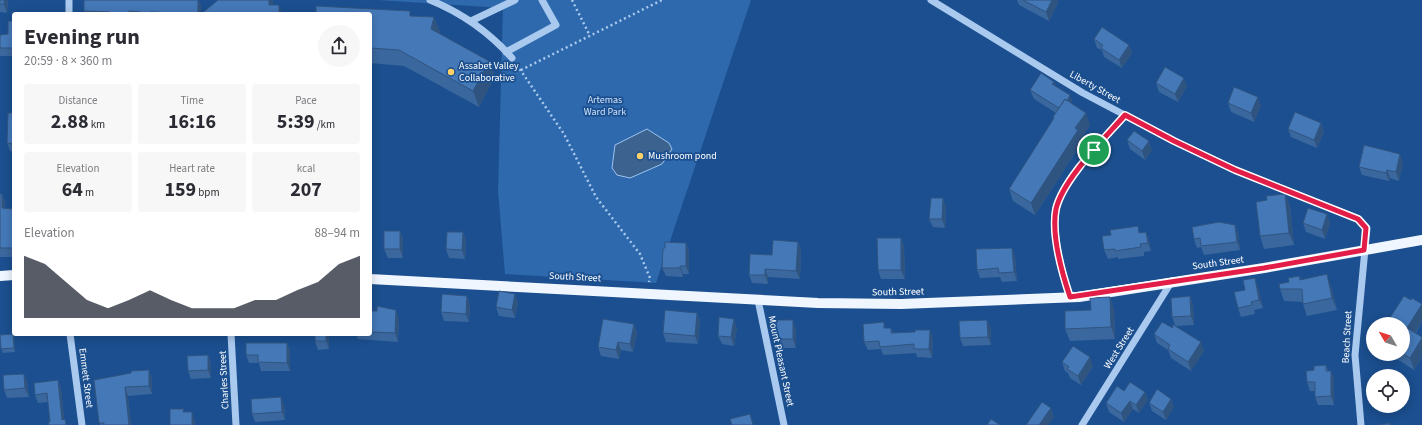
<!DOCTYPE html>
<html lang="en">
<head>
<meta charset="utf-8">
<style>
	body { margin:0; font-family:"Source Sans 3",sans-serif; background:#f7f7f7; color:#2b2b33; height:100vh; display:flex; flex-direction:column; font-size:15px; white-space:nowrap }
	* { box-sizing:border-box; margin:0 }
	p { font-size:13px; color:#7c7c81 }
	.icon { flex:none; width:22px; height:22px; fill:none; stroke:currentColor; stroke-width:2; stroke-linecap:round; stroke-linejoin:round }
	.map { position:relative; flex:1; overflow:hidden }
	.details { position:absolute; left:12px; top:12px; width:360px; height:324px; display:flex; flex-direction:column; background:#fff; border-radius:4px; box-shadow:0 2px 10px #0003 }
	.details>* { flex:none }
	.needle { width:26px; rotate:309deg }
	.buttons { position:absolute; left:1366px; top:317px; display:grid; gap:8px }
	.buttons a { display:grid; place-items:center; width:44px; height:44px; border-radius:50%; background:#fff; box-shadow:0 2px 10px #0003; font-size:20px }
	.pin { position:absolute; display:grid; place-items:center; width:34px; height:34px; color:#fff; margin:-17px; border:2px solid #fff; border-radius:50%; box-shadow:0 1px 4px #0007 }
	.round { display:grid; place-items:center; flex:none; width:42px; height:42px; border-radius:21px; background:#f7f7f7 }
	.head { display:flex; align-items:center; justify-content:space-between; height:68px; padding:0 12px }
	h1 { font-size:22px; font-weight:700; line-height:30px }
	.figures { display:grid; grid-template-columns:repeat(3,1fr); gap:6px; height:68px; padding:4px 12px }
	.figures div { display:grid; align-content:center; border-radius:4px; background:#f7f7f7; text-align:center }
	.figures b { font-size:20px; font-weight:700 }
	.figures small { font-size:11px; font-weight:400 }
	.figures p { font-size:11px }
	.chart { height:112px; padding:8px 12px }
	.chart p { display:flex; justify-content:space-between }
	.chart svg { width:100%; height:72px; margin-top:4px; fill:#111827; opacity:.7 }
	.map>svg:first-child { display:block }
	.green { fill:#2e69ad }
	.water { fill:#3c6290; stroke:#9cc4f0 }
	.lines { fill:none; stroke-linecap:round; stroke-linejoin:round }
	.path { stroke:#a9c9ee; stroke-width:2.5; stroke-dasharray:2 3; stroke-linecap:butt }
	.minor { stroke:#a9c9ee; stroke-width:7 }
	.major { stroke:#f0f6ff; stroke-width:10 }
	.wall { fill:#3a679d }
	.shaded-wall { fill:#305480 }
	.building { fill:#4478b7; stroke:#305480 }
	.route-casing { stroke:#fff; stroke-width:8 }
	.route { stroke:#e11d48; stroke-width:5 }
	.poi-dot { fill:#ffd166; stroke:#1b4f8f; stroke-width:1.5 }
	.labels { text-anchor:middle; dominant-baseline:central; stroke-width:3.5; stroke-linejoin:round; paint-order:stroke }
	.poi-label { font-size:10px; fill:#fff; stroke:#1b4f8f; text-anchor:start }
	.street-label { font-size:10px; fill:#fff; stroke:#1b4f8f }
	.park-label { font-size:10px; fill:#cfe3fa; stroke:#1b4f8f }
</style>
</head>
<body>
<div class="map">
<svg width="1422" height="425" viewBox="0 0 1422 425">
	<rect width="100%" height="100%" fill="#1b4f8f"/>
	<!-- green -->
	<path class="green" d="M377,0h374l-95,283 -151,-9 -7,-83 5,-183z"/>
	<!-- water -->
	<path class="water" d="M647,129l22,14 3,6 -10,15 -32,14 -13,-3 -5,-7 3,-23z"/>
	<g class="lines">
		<!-- path -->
		<path class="path" d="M572,0l18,36
			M517,65l47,69 32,63 44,57 10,24 -1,4
			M521,70l141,-70"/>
		<!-- minor -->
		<path class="minor" d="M430,0c32,13 59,32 82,58
			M931,0l152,93 91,48 61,29 124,49 8,9 -12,127 6,70
			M69,14v-14
			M471,21l44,-21
			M506,52l50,-27 -14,-25
			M1070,297c-8,-24 -19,-62 -14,-88 7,-31 48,-70 69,-94
			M758,300l26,125
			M70,334l12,91
			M231,334l5,91
			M1082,425l90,-144"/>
		<!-- major -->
		<path class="major" d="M0,276l14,-1
			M370,279l448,24 83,1 178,-7 185,-29 158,-28"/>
	</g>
	<!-- wall -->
	<path class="wall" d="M0,0h8l-1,13 -7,-1z
		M1017,0h40l1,3 -9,18 -30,-16z
		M201,4v10h-116l-1,-3z
		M370,14l64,3 6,15v2l49,27 6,15 -16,31 -75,-41 -34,-3z
		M14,21v69l-1,-34h-13v-21l8,-1z
		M1094,39l35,6 3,8 -10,15 -18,-11 -2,-7 -5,-2z
		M1054,82l2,5 17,17 17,21 -9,14 1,3 -47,73 -22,-14 -4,-12 45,-70 -1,-2 3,-4 -22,-14 -4,-9z
		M1156,83l31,3 -9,16 -19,-10z
		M1228,103l33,3 -7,16 -23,-10z
		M14,113v39l-4,-1 -3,-8z
		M1321,123l3,9 -7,16 -26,-11 -3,-8z
		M1127,140l25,10 -7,10 -15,-11z
		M1403,162l-4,19 -9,-3 -1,3 -27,-6 -3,-8z
		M0,194h2l3,9v5l9,1v48h-14z
		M1285,194l5,12 4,39 -30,4 -4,-13 7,-36z
		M946,207l-1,21 -12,-1 -4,-8z
		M1327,214l3,9 -5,16 -19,-7 -3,-9z
		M1235,225l3,8 2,17 -36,5 -3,-8 -4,1 -3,-9z
		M400,231l3,9v18h-15l-4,-9z
		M463,232l3,8 -1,19 -16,-1 -3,-9z
		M1141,232h5l3,8 2,11 -7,1v4l-26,3v-2l-10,2 -4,-9z
		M901,238l3,9 1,32h-24l-3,-9z
		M798,242l3,8 -1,29 -32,-2v7l-16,-1 -3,-8 23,-20z
		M686,243l3,9v22h-6v3l-17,-1 -4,-8 3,-20z
		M1012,248l3,8 2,25 -15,1 -2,-5 -20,1 -3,-8z
		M1299,276l2,3 30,7 6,24 -30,6 -4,-12v-2l-19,-1 -4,-12 9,-7z
		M1258,287l5,21 -9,2 1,4 -14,3 -3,-9z
		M1190,296l3,9 1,20 -19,1 29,25 -13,20 -20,-13 -3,-8 -11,-7 -3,-9 19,-6 2,-3 -3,-8z
		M1411,300l11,4v18l-6,11 6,5v19l-8,13 -25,-16h14z
		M518,302l-3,16 -16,-2 -3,-9z
		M470,305l-1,17 -25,-1 -3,-9z
		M1114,309l1,30 -45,2 -5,-12z
		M370,311h7l22,8 -1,23 -40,-3 -2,-5h14z
		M697,313l3,8 -2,23 -32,-2 -3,-9z
		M634,324l3,9 -4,19 -12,-2 -2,9 -18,-3 -3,-9z
		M737,328l-3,18 -12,-2 -4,-8z
		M886,328h5l2,5 40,6 -1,19 -15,-1 -1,-4 -33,2 -2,-6 -13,1 -4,-8z
		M991,328v17l-28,1 -3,-8z
		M796,329v19h-17l-3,-9z
		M315,334h14v15l-11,1 -3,-9z
		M14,338l1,14 -12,1 -2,-4z
		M287,343l3,8v20h-29l-2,-8h-10l-3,-8z
		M208,355l3,9v14l-20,1 -3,-8z
		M1062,362l31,4 -12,19 -11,-7 -2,-5 -3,-2z
		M1326,365l2,6h3l3,8v26h-16l-3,-8v-6h-5l-3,-9 7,-12z
		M149,370l3,9v15l-24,2 3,29h-31l-6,-45z
		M24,374l3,8 2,15 -22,1 -3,-8z
		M58,380l3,9 3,31 -16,-18 -10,1 -3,-8z
		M1124,391l21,1 3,8 -9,13 -6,-4 -9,13 -15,-10 -3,-9z
		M1171,399l3,8 -8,13 -14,-9 -3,-8z
		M284,405l1,15 -30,2 -3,-8z"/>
	<!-- shaded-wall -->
	<path class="shaded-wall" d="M4,0h4l-1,13 -3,-9z
		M198,0h1l2,4v10h-3z
		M269,0h4v13l-4,-8z
		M1052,0h5l1,3 -9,18 -3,-9z
		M279,5l3,8v1h-3z
		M434,17l6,15 -3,13 -6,-16z
		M1129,45l3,8 -10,15 -3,-8z
		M489,61l6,15 -16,31 -6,-16z
		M1184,78l3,8 -9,16 -3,-8z
		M1054,82l3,8 -5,-6z
		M1070,95l3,9 -8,14 -3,-9z
		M1258,97l3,9 -7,16 -3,-9z
		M1086,113l4,12 -9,14 1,3 -47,73 -4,-12 44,-75z
		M1321,123l3,9 -7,16 -3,-8z
		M1149,141l3,9 -7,10 -3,-9z
		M1400,154l3,8 -4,19 -3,-9z
		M1387,170l3,8 -1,3 -3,-8z
		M2,194l3,9v14l-3,-9z
		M1285,194l5,12 4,39 -5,-12z
		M943,198l3,9 -1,21 -3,-9z
		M1327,214l3,9 -5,16 -3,-9z
		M1235,225l3,8 2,17 -3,-8z
		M400,231l3,9v18l-3,-9z
		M463,232l3,8 -1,19 -3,-9z
		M1146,232l3,8 2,11 -3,-8z
		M901,238l3,9 1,32 -4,-9z
		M798,242l3,8 -1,29 -4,-8z
		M686,243l3,9v22l-3,-8z
		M1012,248l3,8 2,25 -3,-9z
		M680,266l3,8v3l-3,-9z
		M765,269l3,8v7l-3,-9z
		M1327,274l4,12 6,24 -5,-12z
		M1255,278l3,9 5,21 -4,-8z
		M515,294l3,8 -3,16 -3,-8z
		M467,296l3,9 -1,17 -3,-8z
		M1190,296l3,9 1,20 -3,-9z
		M1110,297l4,12 1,30 -4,-12z
		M1422,304v18l-11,17 -4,-11z
		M396,310l3,9 -1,23 -3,-9z
		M697,313l3,8 -2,23 -3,-8z
		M734,319l3,9 -3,18 -3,-9z
		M793,320l3,9v19l-3,-9z
		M987,320l4,8v17l-3,-8z
		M634,324l3,9 -4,19 -3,-8z
		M930,330l3,9 -1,19 -3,-9z
		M13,334l1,4 1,14 -1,-4z
		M326,334h3v15l-3,-8z
		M1422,338v19l-8,13 -4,-12z
		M618,342l3,8 -2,9 -3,-9z
		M1201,342l3,9 -13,20 -3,-9z
		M287,343l3,8v20l-3,-8z
		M208,355l3,9v14l-3,-8z
		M1090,357l3,9 -12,19 -3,-9z
		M149,370l3,9v15l-3,-8z
		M1331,371l3,8v26l-3,-9z
		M24,374l3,8 2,15 -4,-9z
		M58,380l3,9 4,36 -3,-5z
		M125,387l3,9 3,29h-2z
		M1145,392l3,8 -9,13 -3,-8z
		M281,397l3,8 1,15 -3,-8z
		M1171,399l3,8 -8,13 -3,-8z
		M1130,401l3,8 -9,13 -3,-9z
		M1051,408l3,9 -6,8h-9z
		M192,412l3,9v4h-3z"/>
	<!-- building -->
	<path class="building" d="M0,0h4v4h-4z
		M84,0h114v14h-24v-1l-24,-1v2h-10v-2l-11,-1v3h-20l1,-2 -26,-1z
		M218,0h51v5h10v9h-78z
		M1023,0h29l-6,12z
		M316,6l94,5v5l24,1 -3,12 58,32 -16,30 -74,-41 -29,-2v-34h-54z
		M8,21h6v67l-1,-40h-13v-13l8,-1z
		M1102,27l27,18 -10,15 -18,-12 2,-3 -9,-6z
		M1165,67l19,11 -9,16 -19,-11z
		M1041,73l13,9 -2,2 18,11 -3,6 -2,-2 -6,9 -29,-18z
		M1234,87l24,10 -7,16 -23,-10z
		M1065,99l21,14 -11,15 3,2 -47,73 -22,-14 45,-71 -1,-1z
		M1295,112l26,11 -7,17 -26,-11z
		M8,113h6v31l-7,-1z
		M1134,131l15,10 -7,10 -15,-11z
		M1364,145l36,9 -4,18 -9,-2 -1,3 -27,-6z
		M0,194h2v14l12,1v39h-14z
		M1285,194l4,39 -29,3 -4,-34 11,-2 -1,-4z
		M931,198h12l-1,21h-13z
		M1308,208l19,6 -5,16 -19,-7z
		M1219,222l16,3 2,17 -36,4 -1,-8 -6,1 -2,-12z
		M1138,226l1,7 7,-1 2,11 -8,1 1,3 -26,4v-2l-11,1 -2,-14 9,-1 -1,-5z
		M384,231h16v18h-16z
		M447,232h16l-1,18 -16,-1z
		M877,238h24v32h-23z
		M773,240l25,2 -2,29 -31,-2v6h-16l1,-21 22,1z
		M665,242l21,1v23h-6v2h-18l1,-20h2z
		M1012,248l2,24 -15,1 -1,-5 -21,2 -1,-21z
		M1327,274l5,24 -29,6 -1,-15h-22l-1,-5 10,-2 -1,-4 11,-2 1,4z
		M1255,278l4,22 -8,2 1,3 -14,3 -4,-16 11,-2 -2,-10z
		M499,291l16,3 -3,16 -16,-3z
		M442,294l25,2 -1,18 -25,-2z
		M1190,296l1,20 -19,1 -1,-19z
		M1404,296l7,4 1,-2 10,6 -15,24 15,9v1l-12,20 -7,-4v-30h-17z
		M1110,297l1,30 -46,2v-18l26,-1 -1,-12z
		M377,306l19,4 -1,23 -25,-1v-21h7z
		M665,310l32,3 -2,23 -32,-3z
		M719,317l15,2 -3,18 -13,-1z
		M603,319l31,5 -4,20 -12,-2 -2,8 -18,-3z
		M776,320h17v19h-17z
		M987,320l1,17 -28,1 -1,-17z
		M884,322v6h7v5l24,-1v-2h15l-1,19h-15v-5l-34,3 -1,-6 -15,1 -1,-18z
		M1162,322l11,6 -1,-4 29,18 -13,20 -20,-13 2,-4 -16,-11z
		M13,334l1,14 -13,1 -1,-14z
		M315,334h11v7h-11z
		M246,343h41v20l-29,-1v-7h-12z
		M1073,346l17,11 -12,19 -11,-7 2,-2 -7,-5z
		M208,355v15l-20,1 -1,-15z
		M1326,365v6h5v25l-16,1v-15h-8l-1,-11 8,-1v-4z
		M149,370v16l-24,1 4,38h-25v-2h-5l-5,-43 37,-7v-2z
		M24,374l1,14 -21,2 -1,-15z
		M58,380l4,40 3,-1 1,6h-17l-1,-3h2l-3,-29 -12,2 -1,-12z
		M1130,382l15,10 -9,13 -6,-4 -9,12 -15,-10 11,-17 7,5z
		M1157,389l14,10 -8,13 -14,-9z
		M281,397l1,15 -30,2 -1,-15z
		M1042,402l9,6 -12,17h-13z
		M170,409h14l-1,3h9v13h-22z
		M750,414l3,11h-21l-2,-6z
		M991,419l9,6h-13z
		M1390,423v2h-12z"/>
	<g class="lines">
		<!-- route casing -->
		<g class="route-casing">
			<path id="route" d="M1125,115l49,26 61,29 123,49 8,9 -2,22 -100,18 -194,29c-8,-24 -19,-62 -14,-88 7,-30 48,-70 69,-94z"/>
		</g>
		<!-- route -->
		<use href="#route" class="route"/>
	</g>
	<!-- markers -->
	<g class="poi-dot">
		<circle cx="451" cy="72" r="4"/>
		<circle cx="640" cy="156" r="4"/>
	</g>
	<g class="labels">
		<!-- poi labels -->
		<g class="poi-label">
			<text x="459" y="66">Assabet Valley<tspan x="459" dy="12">Collaborative</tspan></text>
			<text x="648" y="156">Mushroom pond</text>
		</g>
		<!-- street labels -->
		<g class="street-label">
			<text transform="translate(1095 87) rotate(29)">Liberty Street</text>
			<text transform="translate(1218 263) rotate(-8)">South Street</text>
			<text transform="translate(575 277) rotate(3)">South Street</text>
			<text transform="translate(898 292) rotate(-1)">South Street</text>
			<text transform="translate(1347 337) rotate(-87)">Beach Street</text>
			<text transform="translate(1119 348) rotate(-58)">West Street</text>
			<text transform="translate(781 361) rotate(78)">Mount Pleasant Street</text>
			<text transform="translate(86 378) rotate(83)">Emmett Street</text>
			<text transform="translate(224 380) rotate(-93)">Charles Street</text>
		</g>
		<!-- park labels -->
		<g class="park-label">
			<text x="605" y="100">Artemas<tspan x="605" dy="12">Ward Park</tspan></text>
		</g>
	</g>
</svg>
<div class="buttons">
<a><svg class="needle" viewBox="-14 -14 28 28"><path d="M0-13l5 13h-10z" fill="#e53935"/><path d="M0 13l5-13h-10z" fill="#7c7c81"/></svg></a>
<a><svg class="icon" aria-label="locate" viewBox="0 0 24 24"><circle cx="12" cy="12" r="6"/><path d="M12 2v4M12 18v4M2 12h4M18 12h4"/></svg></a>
</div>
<div class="pin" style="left:1094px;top:150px;background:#1e9e55"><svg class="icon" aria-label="arrive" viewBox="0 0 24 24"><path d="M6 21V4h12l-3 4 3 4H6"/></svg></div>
<section class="details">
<div class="head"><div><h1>Evening run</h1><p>20:59 · 8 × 360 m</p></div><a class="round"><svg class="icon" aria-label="share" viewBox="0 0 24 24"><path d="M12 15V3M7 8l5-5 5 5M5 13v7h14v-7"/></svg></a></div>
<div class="figures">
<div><p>Distance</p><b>2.88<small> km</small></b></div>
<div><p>Time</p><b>16:16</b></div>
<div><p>Pace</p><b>5:39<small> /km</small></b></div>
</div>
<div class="figures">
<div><p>Elevation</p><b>64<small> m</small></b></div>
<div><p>Heart rate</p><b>159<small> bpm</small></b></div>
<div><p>kcal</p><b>207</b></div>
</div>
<div class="chart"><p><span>Elevation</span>88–94 m</p>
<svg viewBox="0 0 160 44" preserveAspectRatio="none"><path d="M0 44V6L10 11L20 22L30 33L40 38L50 33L60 27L70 33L80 38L90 38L100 38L110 33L120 33L130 27L140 22L150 11L160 6V44z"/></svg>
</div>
</section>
</div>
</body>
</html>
